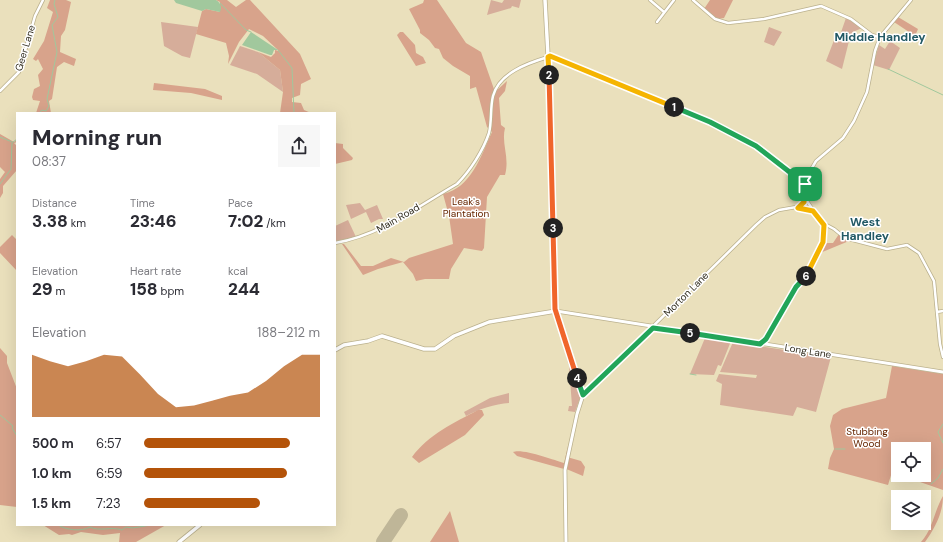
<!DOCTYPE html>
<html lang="en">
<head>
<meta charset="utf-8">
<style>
	body { margin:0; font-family:"DM Sans",sans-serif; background:#f7f7f7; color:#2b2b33; height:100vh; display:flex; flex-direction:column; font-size:15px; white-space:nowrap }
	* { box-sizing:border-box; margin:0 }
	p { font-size:13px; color:#7c7c81 }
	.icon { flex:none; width:22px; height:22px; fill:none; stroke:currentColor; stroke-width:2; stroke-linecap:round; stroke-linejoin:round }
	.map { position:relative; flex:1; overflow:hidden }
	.side { position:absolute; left:16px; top:112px; width:320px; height:414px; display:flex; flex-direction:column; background:#fff; border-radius:0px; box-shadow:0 4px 16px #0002 }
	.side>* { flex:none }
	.fabs { position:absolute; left:891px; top:442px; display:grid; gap:8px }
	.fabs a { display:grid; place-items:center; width:40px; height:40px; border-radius:0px; background:#fff; box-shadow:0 4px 16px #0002; font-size:20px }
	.pin { position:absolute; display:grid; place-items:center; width:34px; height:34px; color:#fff; margin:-17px; border-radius:8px; box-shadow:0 2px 6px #0006 }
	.km { position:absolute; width:20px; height:20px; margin:-10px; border-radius:50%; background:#222; color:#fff; font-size:11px; line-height:20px; text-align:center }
	.round { display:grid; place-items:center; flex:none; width:42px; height:42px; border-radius:0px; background:#f7f7f7 }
	.summary { display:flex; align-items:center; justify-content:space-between; height:68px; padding:0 16px }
	h1 { font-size:22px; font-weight:800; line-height:30px }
	.figures { display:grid; grid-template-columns:repeat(3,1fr); gap:6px; height:68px; padding:4px 16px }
	.figures div { display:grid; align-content:center }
	.figures b { font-size:17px; font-weight:800 }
	.figures small { font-size:11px; font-weight:400 }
	.figures p { font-size:11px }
	.chart { height:112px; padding:8px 16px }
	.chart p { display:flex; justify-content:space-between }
	.chart svg { width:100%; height:72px; margin-top:4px; fill:#b45309; opacity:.7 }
	ul { padding:0 16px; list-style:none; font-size:13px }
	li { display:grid; grid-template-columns:64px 48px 1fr; align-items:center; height:30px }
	li i { height:10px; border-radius:5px; background:#b45309 }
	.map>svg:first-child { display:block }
	.green { fill:#d6ad9a }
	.forest { fill:#d8a38b }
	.water { fill:#a1c89d }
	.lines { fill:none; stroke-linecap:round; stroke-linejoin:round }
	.stream { stroke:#a1c89d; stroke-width:1 }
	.runway { stroke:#bfb698; stroke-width:14 }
	.minor-casing { stroke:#bbb18e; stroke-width:4 }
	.tertiary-casing { stroke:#bbb18e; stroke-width:4.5 }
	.secondary-casing { stroke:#bbb18e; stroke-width:5 }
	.minor { stroke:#fff; stroke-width:2.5 }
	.tertiary { stroke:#fff; stroke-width:3 }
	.secondary { stroke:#fff; stroke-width:3.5 }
	.split-1-casing { stroke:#fff; stroke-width:8 }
	.split-2-casing { stroke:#fff; stroke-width:8 }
	.split-3-casing { stroke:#fff; stroke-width:8 }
	.split-4-casing { stroke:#fff; stroke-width:8 }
	.split-5-casing { stroke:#fff; stroke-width:8 }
	.split-6-casing { stroke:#fff; stroke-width:8 }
	.split-7-casing { stroke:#fff; stroke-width:8 }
	.split-1 { stroke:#22a559; stroke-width:5 }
	.split-2 { stroke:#f5b400; stroke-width:5 }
	.split-3 { stroke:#f0652b; stroke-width:5 }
	.split-4 { stroke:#f0652b; stroke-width:5 }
	.split-5 { stroke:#22a559; stroke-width:5 }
	.split-6 { stroke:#22a559; stroke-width:5 }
	.split-7 { stroke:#f5b400; stroke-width:5 }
	.labels { text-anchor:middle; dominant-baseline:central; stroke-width:3; stroke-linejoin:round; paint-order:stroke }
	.street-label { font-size:10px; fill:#312d1f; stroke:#fff }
	.park-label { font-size:10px; fill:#662600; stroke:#fff }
	.quarter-label { font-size:12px; font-weight:bold; fill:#225965; stroke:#fff }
</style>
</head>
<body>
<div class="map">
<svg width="943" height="542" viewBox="0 0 943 542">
	<rect width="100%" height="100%" fill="#eae0bc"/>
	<!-- green -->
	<path class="green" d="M491,0l11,3 2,-3h17l-2,8 -7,-2 -1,2 -24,7z
		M846,18l16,10 -9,4 -6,7 2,2 -7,28 -16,-8 10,-26h4z
		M161,22l37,5 -8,31 -8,-2 -18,-10z
		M769,27l13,5 -8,14 -10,-4z
		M890,41l10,7 -11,22 -16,-5 6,-20 6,4z
		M240,46l18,6 22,18 3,22 -26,-18 -27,-9z
		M360,203l5,7 12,-5 6,14h-4l-8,4 -5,-11 -15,7 -5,-14z
		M348,220l8,17 -21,4v-15z
		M705,338l26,3 -10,25 -3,-1 -4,10 -24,-1z
		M733,342l98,15 -15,55 -19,-5 -4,9 -73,-11 2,-21 -6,-3 3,-7 37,4 1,-3 -37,-3z
		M569,366l12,29 -6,17 -7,-1 1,-5h3z
		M509,393v10c-14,1 -30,6 -43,13l-2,-4 26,-14z"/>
	<!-- forest -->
	<path class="forest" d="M50,0h16l5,2 -6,28 -4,6 -1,16 16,7 -2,7 -10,-4 -7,5 -5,32 -3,2 2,12h-15l4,-12 -7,-1 -1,-3 2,-8 6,-3 -2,-11 5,-6 -5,-10 -2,2 -3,-2 11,-18 9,-29 -6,-4z
		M216,0h11l9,7 10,-7h4l50,54 11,25 -10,5 -1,11 -8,3v4l9,1 3,7 7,3h-31l3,-21 -3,-22 -22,-18 13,5 4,-4v-3l4,1 -16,-15 -14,-7 -10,13 -11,22 1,-8 -3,-13 -30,-9 6,-23 4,-2 14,3v-10z
		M424,0h13l29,43 15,9 14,40 12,-11 -2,10 -6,7 2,27 4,3c-4,16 5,29 0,47h-5l-13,22 -3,51 -2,3 -18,-3 -13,21 -2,10h-24l-9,2 -3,-7 -10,-12 -25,7 -15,6 -21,-31h2l17,22h12l18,-8 13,4 5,-4 44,-14 -4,-28 -6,-22c28,-6 38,-38 49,-62l-5,-5 -11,-40 -6,2v-13l-17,-10 -10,-8 -4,-9 -4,-1 -6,-8 -9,-7v-3l-11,-21 14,-6z
		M710,0h23l-9,18 -6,1 -14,-10z
		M898,17l20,12 -3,7 -21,-14z
		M400,32h3l12,13 1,8 7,4 3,6 -10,3 -18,-29 -1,-2z
		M154,83l51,6 17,7v4l-31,-7 -38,-3z
		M0,134l14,8 3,-2v2l-3,1 3,3v24l-14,16v7l-3,5v-19l5,-7 -5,-5z
		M335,143l8,1v4l10,10 -1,2 -17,4z
		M839,234l10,7 -29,12 3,-10h10z
		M12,235l5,5v31l-17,-18v-6z
		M0,348l7,8v7l10,26v118l-17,-2z
		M892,366l51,8v116l-43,-15h24v-26h-26v25l-6,-2 -4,13 -60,-16 2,-11 4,-9 -4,-23 3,-11 9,-6 44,-11z
		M478,410h4l2,5 -19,20 -46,28 -7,-6c17,-23 42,-34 66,-47z
		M568,446l-1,11 14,4 4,6 -2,9 -19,-8v1l-47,-13 -4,-4c9,-4 41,8 51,11z
		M943,496c0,17 -8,32 -18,46h-4c12,-13 13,-31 22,-46z
		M450,511l9,31h-29z
		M43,525h123l-30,17h-17l1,-9 -17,2 -22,-3 -9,3 -3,-1 -10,1z"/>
	<!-- water -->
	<path class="water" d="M174,0h42c5,3 6,7 4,12l-14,-3 -4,2 -26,-8z
		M251,32l27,18h-4l-2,5h-2l-28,-10z"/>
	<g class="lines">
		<!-- stream -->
		<path class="stream" d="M220,3l26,27 5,2
			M278,50l14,18 2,45
			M888,69l55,26
			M39,113l3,-3 4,1 3,-5 -2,-7 10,-47 -5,-27 6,-8 -4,-13 1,-4
			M0,137l12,5
			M0,184l11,-15 1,-26 5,-4
			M690,374l6,1
			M0,415l13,11 -1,2 5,8
			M943,424l-5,8 5,11
			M835,449h10
			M931,484l7,-6 5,-9
			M58,525c8,5 23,7 32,2 10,5 21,-1 32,3l4,-3 7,1 18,-3"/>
		<!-- runway -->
		<path class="runway" d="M383,542l18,-27"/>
		<!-- minor casing -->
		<g class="minor-casing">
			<path id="minor" d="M650,0l14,12
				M693,0l22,19 13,4 36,-4 57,-13 30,13 21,16 7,2
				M911,0l-31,37 -5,14 -8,41 -13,29 -11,17 -27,23 -7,12 -4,13v12l16,24 13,7 11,9 42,11 20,-4 12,8 15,28 6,63 3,13
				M657,22l17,-22
				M0,91l19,-19 16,-56 8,-16
				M799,208l14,3
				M335,243c46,-8 82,-36 122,-59 13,-13 26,-33 32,-51 3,-12 1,-25 4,-37 6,-23 35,-33 55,-39l162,65 46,24 49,38
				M937,312l6,-1
				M766,344v-5l30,-52 15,-20 12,-25 1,-17
				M583,395l173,-170 9,-8 14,-7 23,-4 3,-8"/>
		</g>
		<!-- tertiary casing -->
		<g class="tertiary-casing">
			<path id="tertiary" d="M566,542l-1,-72 12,-56 6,-19 -13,-33 -14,-51 387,61"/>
		</g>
		<!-- secondary casing -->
		<g class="secondary-casing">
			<path id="secondary" d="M335,350l9,-5 24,-4 14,-5 42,13h11l19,-13 35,-14 67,-11 -7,-237 -4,-74
				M179,542l21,-17"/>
		</g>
		<!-- minor -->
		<use href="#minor" class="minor"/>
		<!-- tertiary -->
		<use href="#tertiary" class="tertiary"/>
		<!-- secondary -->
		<use href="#secondary" class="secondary"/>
	</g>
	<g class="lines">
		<!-- split-1 casing -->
		<g class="split-1-casing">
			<path id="split-1" d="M674,107l36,15 46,24 49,38"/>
		</g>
		<!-- split-2 casing -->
		<g class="split-2-casing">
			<path id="split-2" d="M549,75l-1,-18 2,-1 124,51"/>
		</g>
		<!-- split-3 casing -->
		<g class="split-3-casing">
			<path id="split-3" d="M549,75l4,153"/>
		</g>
		<!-- split-4 casing -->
		<g class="split-4-casing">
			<path id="split-4" d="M553,228l2,81 22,69"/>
		</g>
		<!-- split-5 casing -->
		<g class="split-5-casing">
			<path id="split-5" d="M577,378l6,17 70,-67 37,5"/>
		</g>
		<!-- split-6 casing -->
		<g class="split-6-casing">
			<path id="split-6" d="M690,333l70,11 6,-5 30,-52 10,-11"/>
		</g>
		<!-- split-7 casing -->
		<g class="split-7-casing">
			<path id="split-7" d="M805,184l-1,18 -6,6 15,3 11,14 -1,17 -17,34"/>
		</g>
		<!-- split-1 -->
		<use href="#split-1" class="split-1"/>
		<!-- split-2 -->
		<use href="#split-2" class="split-2"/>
		<!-- split-3 -->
		<use href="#split-3" class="split-3"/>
		<!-- split-4 -->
		<use href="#split-4" class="split-4"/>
		<!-- split-5 -->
		<use href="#split-5" class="split-5"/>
		<!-- split-6 -->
		<use href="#split-6" class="split-6"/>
		<!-- split-7 -->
		<use href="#split-7" class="split-7"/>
	</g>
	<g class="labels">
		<!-- street labels -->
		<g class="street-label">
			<text transform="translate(25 48) rotate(-73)">Geer Lane</text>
			<text transform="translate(398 218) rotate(-30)">Main Road</text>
			<text transform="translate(686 294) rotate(-45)">Morton Lane</text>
			<text transform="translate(808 351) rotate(9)">Long Lane</text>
		</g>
		<!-- park labels -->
		<g class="park-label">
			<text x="466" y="201">Leak's<tspan x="466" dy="12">Plantation</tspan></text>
			<text x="867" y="431">Stubbing<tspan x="867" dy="12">Wood</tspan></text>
		</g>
		<!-- quarter labels -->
		<g class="quarter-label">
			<text x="880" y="37">Middle Handley</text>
			<text x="865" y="222">West<tspan x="865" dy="14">Handley</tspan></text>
		</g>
	</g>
</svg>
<div class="fabs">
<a><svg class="icon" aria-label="locate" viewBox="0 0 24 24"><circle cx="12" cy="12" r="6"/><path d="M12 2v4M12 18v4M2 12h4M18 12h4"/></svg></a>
<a><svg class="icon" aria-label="layers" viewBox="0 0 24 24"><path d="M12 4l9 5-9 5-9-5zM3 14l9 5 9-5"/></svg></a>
</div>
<div class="pin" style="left:805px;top:184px;background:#1e9e55"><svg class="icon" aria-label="arrive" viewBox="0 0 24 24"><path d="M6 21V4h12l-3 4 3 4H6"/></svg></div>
<b class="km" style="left:674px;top:107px">1</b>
<b class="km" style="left:549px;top:75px">2</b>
<b class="km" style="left:553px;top:228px">3</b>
<b class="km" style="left:577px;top:378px">4</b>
<b class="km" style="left:690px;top:333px">5</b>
<b class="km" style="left:806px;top:276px">6</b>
<section class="side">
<div class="summary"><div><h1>Morning run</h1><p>08:37</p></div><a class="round"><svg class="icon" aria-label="share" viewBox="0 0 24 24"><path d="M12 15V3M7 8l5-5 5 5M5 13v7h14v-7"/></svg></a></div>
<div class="figures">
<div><p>Distance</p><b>3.38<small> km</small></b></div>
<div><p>Time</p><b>23:46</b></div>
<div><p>Pace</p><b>7:02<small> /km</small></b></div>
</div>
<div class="figures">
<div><p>Elevation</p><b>29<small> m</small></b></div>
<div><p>Heart rate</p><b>158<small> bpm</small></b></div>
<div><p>kcal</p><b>244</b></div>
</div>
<div class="chart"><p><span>Elevation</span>188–212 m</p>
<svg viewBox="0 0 160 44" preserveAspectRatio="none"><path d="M0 44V6L10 10L20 13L30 10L40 6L50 7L60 18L70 30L80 38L90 37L100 34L110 31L120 29L130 22L140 13L150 6L160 6V44z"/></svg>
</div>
<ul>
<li><b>500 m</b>6:57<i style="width:83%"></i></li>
<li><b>1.0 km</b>6:59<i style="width:81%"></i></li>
<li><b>1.5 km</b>7:23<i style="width:66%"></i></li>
</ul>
</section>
</div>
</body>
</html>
